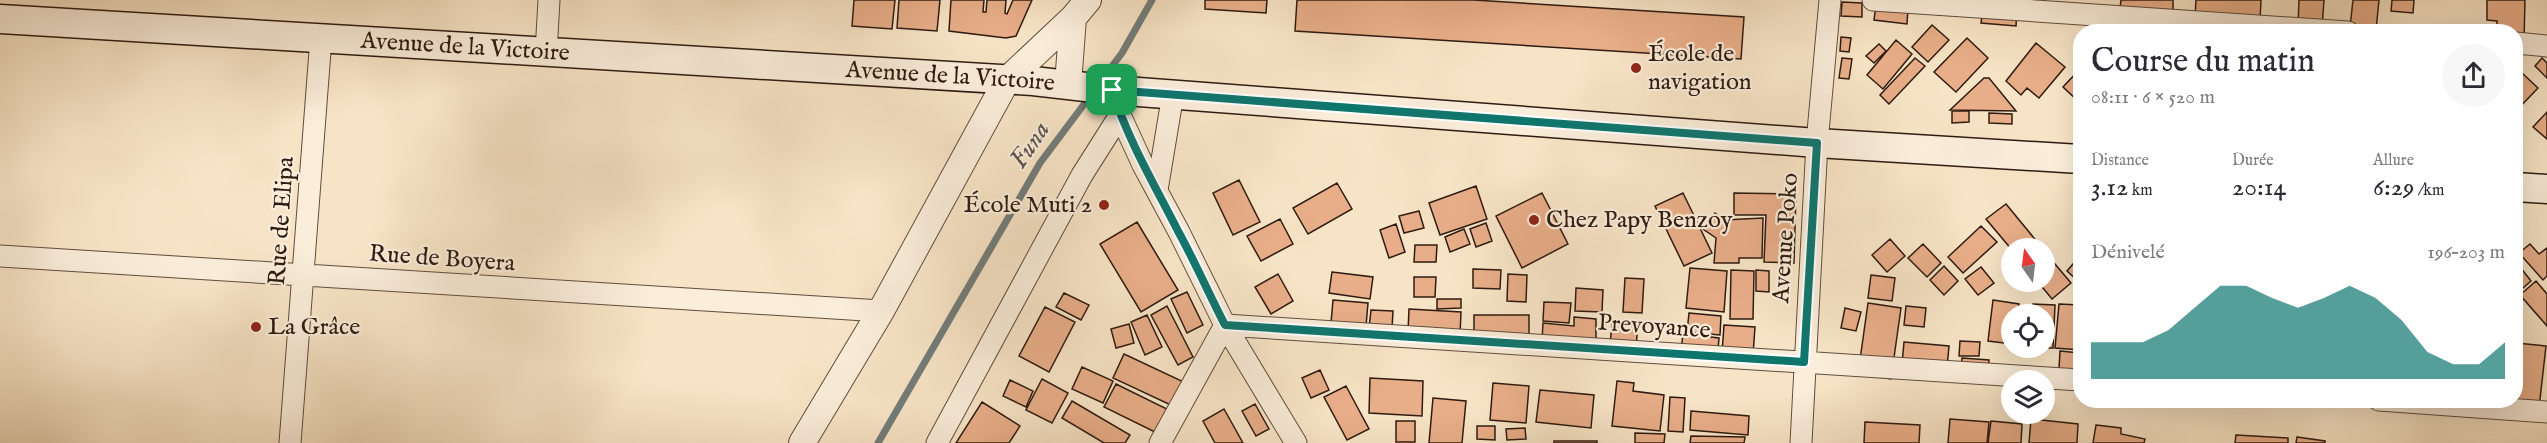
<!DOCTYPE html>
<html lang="fr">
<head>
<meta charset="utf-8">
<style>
	body { margin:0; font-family:"IM FELL English",serif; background:#f7f7f7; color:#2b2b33; height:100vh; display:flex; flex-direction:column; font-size:22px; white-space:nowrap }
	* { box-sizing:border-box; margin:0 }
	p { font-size:20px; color:#7c7c81 }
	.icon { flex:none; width:33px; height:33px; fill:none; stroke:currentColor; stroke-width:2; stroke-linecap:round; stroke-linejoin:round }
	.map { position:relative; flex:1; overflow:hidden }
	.panel { position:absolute; left:2073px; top:24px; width:450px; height:384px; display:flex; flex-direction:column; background:#fff; border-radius:24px; box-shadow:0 6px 24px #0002 }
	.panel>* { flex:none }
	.needle { width:39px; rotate:346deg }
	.controls { position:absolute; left:2001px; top:238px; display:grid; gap:12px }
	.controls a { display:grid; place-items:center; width:54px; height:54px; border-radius:50%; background:#fff; box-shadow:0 6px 24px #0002; font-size:30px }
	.pin { position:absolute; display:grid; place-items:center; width:51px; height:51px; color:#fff; margin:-26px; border-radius:12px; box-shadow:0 3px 9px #0006 }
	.round { display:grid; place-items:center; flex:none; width:63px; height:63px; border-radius:32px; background:#f7f7f7 }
	.overview { display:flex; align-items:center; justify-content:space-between; height:102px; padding:0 18px }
	h1 { font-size:33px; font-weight:600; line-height:45px }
	.metrics { display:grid; grid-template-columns:repeat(3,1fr); gap:9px; height:102px; padding:6px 18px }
	.metrics div { display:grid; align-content:center }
	.metrics b { font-size:26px; font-weight:600 }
	.metrics small { font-size:16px; font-weight:400 }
	.metrics p { font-size:16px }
	.chart { height:168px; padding:12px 18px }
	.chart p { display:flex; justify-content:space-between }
	.chart svg { width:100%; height:108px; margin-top:6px; fill:#0f766e; opacity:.7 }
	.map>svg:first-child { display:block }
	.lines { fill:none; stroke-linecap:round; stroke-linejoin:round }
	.stream { stroke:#737c79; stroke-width:7 }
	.building { fill:#e8ae89; stroke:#2f1b11; stroke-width:1.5 }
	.minor-casing { stroke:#614d3e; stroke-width:23 }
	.tertiary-casing { stroke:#614d3e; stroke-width:28 }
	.secondary-casing { stroke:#2f1b11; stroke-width:31 }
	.minor { stroke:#faedda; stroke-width:21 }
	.tertiary { stroke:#faedda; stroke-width:26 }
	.secondary { stroke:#faedda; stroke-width:28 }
	.route-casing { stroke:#fff; stroke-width:12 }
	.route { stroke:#0f766e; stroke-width:8 }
	.poi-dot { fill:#8f2418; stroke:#faedda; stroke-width:2 }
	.labels { text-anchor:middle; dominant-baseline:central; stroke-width:4.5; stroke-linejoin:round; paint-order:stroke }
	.street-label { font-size:24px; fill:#2f1b11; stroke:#faedda }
	.poi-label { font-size:24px; fill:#2f1b11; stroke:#faedda; text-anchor:start }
	.water-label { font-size:26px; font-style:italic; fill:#57534e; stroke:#faedda }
</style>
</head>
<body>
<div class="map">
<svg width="2547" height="443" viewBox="0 0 2547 443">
	<rect width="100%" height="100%" fill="#f7e4c6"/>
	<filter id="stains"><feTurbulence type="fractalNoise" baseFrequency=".00333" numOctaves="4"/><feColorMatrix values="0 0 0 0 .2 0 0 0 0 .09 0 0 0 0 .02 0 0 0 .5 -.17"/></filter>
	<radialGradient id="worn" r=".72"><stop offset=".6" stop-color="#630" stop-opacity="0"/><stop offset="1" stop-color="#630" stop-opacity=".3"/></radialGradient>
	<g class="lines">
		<!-- stream -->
		<path class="stream" d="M1101,81l21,-28 30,-53
			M878,443l162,-280 51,-68"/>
	</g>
	<!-- building -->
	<path class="building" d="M854,0h41l-3,29 -40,-3z
		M899,0h41l-3,31 -40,-3z
		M951,0h33l-1,12h3l1,-12h19l-1,13 2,1 6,-14h19l-16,36 -10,2 -57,-7z
		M1205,0h62l-1,13 -61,-4z
		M1297,0h177l270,17 -3,42 -446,-28z
		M2121,0h52v12l-53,-3z
		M2196,0h65l-1,20 -65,-3z
		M2299,0h25l-2,28 -24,-1z
		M2353,0h26l-3,30 -26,-3z
		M2392,0h22l-1,13 -22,-2z
		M2487,0h38l-1,41h-8v-9h-19v-11l-10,-1z
		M1842,2l20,1v14l-21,-1z
		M1876,5l32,3 -1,16 -33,-4z
		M1983,8l34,2 -1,16 -35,-3z
		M1932,25l17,15 -21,22 -16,-15z
		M1841,37l10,1 -2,14 -9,-1z
		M1967,38l21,20 -32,34 -22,-20z
		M1896,40l16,14 -29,35 -16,-14z
		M2036,43l29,24 -26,31 -12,-10 -6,7 -15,-14z
		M1879,44l7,7 -12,12 -8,-7z
		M1842,58l10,1 -3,20 -10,-1z
		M1915,58l10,8 -36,38 -9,-9z
		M2542,58l5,5v15l-12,-12z
		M2080,69v34l-17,-16z
		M2521,72l17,16 -22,23v-33z
		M1984,78h5l27,33 -66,-1z
		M1952,111h17v11l-17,1z
		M2547,112v27l-14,-12z
		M1989,113l23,1v10l-23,-1z
		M1239,180l21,42 -27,13 -20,-42z
		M1337,183l15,26 -44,25 -15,-26z
		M1476,186l11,33 -47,16 -11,-32z
		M1542,193l26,51 -46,24 -26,-52z
		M1683,193l29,60 -28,13 -29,-60z
		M1734,193l62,1 -2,69 -30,-1 2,-47h-32z
		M2006,204l37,45 -31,1 -26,-31z
		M1419,211l5,17 -20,5 -5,-17z
		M1715,213l9,7 39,-2 -1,40h-23v5h-25l2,-25 -13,-9z
		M1280,219l13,25 -32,17 -14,-25z
		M1137,222l41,68 -37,22 -41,-68z
		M1486,223l6,18 -16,6 -6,-18z
		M1396,224l9,28 -16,6 -9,-28z
		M1981,226l16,16 -34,31 -15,-16z
		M1464,229l6,15 -20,8 -5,-15z
		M1890,239l15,17 -18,16 -15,-17z
		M1923,244l18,19 -14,14 -19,-19z
		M2530,244l9,10 8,-6v28l-4,4 -24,-27z
		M1415,245h22l-1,17h-22z
		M2044,251l27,32 -19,16 -14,-17h6z
		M2078,258l2,2v18l-2,3 -11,-10z
		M2516,262l15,19 -15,13z
		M1944,266l14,15 -14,14 -14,-15z
		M1981,267l13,16 -16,12 -13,-16z
		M1690,268l37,3 -3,41 -38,-4z
		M1473,269l28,1 -1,19 -27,-1z
		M1731,270l23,1 -1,48h-23z
		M1756,270l13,1v21l-13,-1z
		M1332,272l41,5 -3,22 -41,-6z
		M1278,274l15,27 -22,13 -16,-27z
		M1508,274l19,1 -1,27 -19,-1z
		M1871,275l24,3 -3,23 -24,-3z
		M1414,277h22l-1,20h-21z
		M1625,278l19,1 -2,34 -19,-1z
		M2536,281l11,13v32l-27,-31z
		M1576,288l27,2 -1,22 -27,-1z
		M1187,292l16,33 -16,8 -16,-34z
		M1064,293l25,12 -8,15 -25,-13z
		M1437,299h24v9l-24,1z
		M1333,300l35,3 -2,23 -35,-3z
		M1993,300l26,4 -1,11h-6v29l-24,-3z
		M1544,302l27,1 -2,20 -26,-2z
		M1868,303l33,5 -10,71 -33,-5z
		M2033,304l22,1 -2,43h-9v-33h-11z
		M2059,304l21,1v45l-25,-2z
		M1167,306l26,51 -15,8 -27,-50z
		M1906,306l20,2 -2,19 -20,-2z
		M1045,307l30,15 -26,50 -30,-16z
		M1845,308l16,4 -5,19 -15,-3z
		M1409,309l52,3 -1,23 -52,-3z
		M1371,310l22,1 -1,18 -23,-1z
		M1689,313l32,3 -1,19 -33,-3z
		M1147,315l15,32 -17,8 -14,-33z
		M1474,315h55v22h-55z
		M1574,317l22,2v26l-54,-5 1,-17 31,3z
		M1612,323l26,2 -2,22 -26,-2z
		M1129,324l5,19 -18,5 -5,-19z
		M1724,325l31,2 -3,42 -31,-2z
		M1683,334l36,4 -2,23 -37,-3z
		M1960,341l20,1 -1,14h-20z
		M1904,342l45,4 -2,22 -45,-4z
		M2516,343l30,3 -8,71 -22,-17z
		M2060,351l20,2v34l-22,-1z
		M1124,354l62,29 -11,24 -62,-29z
		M1962,358l27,2 -1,19 -28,-2z
		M1082,367l31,14 -10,22 -31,-14z
		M1320,370l9,20 -18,8 -9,-20z
		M1370,378l53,3 -1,35 -53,-3z
		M1042,379l26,14 -16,30 -26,-13z
		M1010,380l23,11 -7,16 -23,-11z
		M1617,381l17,2 -1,8 31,4 -4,36 -48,-5z
		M1493,383l36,3 -3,37 -36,-3z
		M1116,384l57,28 -12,23 -57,-28z
		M1346,386l23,43 -22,11 -23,-43z
		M1540,390l54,5 -3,33 -55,-6z
		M1670,397l15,1 -2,34 -15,-1z
		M1433,398l33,3 -4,42h-33z
		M2272,400h29v4z
		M2306,400h46l-1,5z
		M1072,401l58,34 -5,8h-21l-42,-25z
		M982,402l38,24 -11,17h-53z
		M1255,404l14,25 -13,7 -14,-25z
		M1224,409l19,34h-28l-12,-22z
		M1691,411l58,5 -1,19 -58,-5z
		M1950,419l39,3 -2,21h-39z
		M2031,419l47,5 -1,19h-48z
		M1396,421h19v21h-19z
		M1991,421l31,3 -1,19h-33z
		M1865,422l55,3 -1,18h-55z
		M2096,425l25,3v6l24,5 -1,4h-51z
		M1477,426h18v14l-18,-1z
		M1525,428l1,11 -19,1 -1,-11z
		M1635,433l30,1 -1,9h-29z
		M2236,435l52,3v5h-53z
		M1691,436l54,1 -1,6h-54z
		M2297,437l28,4v2h-29z
		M1554,441h43v2h-43z"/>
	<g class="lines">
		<!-- minor casing -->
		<g class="minor-casing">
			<path id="minor" d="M1873,0l475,32
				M2516,43l31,3
				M546,53l3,-53
				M1112,90l8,25 23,50 36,67 46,93 71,118
				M1157,190l16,-96
				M0,256l881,55
				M2379,400l168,12
				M290,443l31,-405
				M937,443l145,-268 38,-60
				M1160,443l65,-118 855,55
				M1801,443l16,-300 13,-143"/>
		</g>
		<!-- tertiary casing -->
		<g class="tertiary-casing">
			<path id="tertiary" d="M1068,84l5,-66
				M802,443l79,-132 126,-231 66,-62 15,-18"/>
		</g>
		<!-- secondary casing -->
		<g class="secondary-casing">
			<g id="secondary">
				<path id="s1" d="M0,19l1033,62 79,9 705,53 263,16"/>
				<path d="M2516,187l31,2"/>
			</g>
		</g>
		<!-- minor -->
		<use href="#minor" class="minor"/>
		<!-- tertiary -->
		<use href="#tertiary" class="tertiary"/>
		<!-- secondary -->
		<use href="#secondary" class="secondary"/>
	</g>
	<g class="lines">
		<!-- route casing -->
		<g class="route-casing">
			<path id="route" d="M1112,90l705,53 -13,219 -579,-37c-16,-31 -30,-63 -47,-94 -24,-47 -50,-91 -66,-141z"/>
		</g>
		<!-- route -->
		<use href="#route" class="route"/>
	</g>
	<!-- markers -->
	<g class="poi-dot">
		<circle cx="1636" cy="68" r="6"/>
		<circle cx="1104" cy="205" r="6"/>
		<circle cx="1534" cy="220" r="6"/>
		<circle cx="256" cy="327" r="6"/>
	</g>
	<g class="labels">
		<!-- street labels -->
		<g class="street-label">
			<text stroke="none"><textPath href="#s1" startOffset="466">Avenue de la Victoire</textPath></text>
			<text stroke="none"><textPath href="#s1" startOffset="952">Avenue de la Victoire</textPath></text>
			<text transform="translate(282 221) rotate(-86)">Rue de Elipa</text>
			<text transform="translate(1786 238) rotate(-86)">Avenue Poko</text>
			<text transform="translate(442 259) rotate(4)">Rue de Boyera</text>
			<text transform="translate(1654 327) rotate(4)">Prevoyance</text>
		</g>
		<!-- poi labels -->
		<g class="poi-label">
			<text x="1648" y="54">École de<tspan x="1648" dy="28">navigation</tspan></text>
			<text x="1092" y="205" text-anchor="end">École Muti 2</text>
			<text x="1546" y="220">Chez Papy Benzoy</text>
			<text x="268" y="327">La Grâce</text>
		</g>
		<!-- water labels -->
		<g class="water-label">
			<text transform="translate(1030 145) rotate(-56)">Funa</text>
		</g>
	</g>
	<rect width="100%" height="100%" filter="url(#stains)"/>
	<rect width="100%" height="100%" fill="url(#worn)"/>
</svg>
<div class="controls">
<a><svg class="needle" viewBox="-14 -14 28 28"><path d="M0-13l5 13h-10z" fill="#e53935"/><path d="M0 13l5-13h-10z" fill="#7c7c81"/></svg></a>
<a><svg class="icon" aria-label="locate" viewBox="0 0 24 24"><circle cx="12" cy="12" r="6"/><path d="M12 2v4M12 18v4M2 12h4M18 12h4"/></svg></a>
<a><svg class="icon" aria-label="layers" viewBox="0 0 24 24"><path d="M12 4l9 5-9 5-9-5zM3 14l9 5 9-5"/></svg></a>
</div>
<div class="pin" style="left:1112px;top:90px;background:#1e9e55"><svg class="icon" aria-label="arrive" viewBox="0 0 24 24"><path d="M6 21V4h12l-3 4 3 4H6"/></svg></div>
<section class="panel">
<div class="overview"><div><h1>Course du matin</h1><p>08:11 · 6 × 520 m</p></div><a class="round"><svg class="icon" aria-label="share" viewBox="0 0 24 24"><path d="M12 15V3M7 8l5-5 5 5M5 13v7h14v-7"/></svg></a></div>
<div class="metrics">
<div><p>Distance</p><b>3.12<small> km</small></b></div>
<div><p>Durée</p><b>20:14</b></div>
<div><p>Allure</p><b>6:29<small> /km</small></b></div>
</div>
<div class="chart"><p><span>Dénivelé</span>196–203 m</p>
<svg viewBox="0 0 160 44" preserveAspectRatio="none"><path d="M0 44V29L10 29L20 29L30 24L40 15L50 6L60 6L70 11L80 15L90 11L100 6L110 11L120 20L130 33L140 38L150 38L160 29V44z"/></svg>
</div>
</section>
</div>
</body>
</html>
